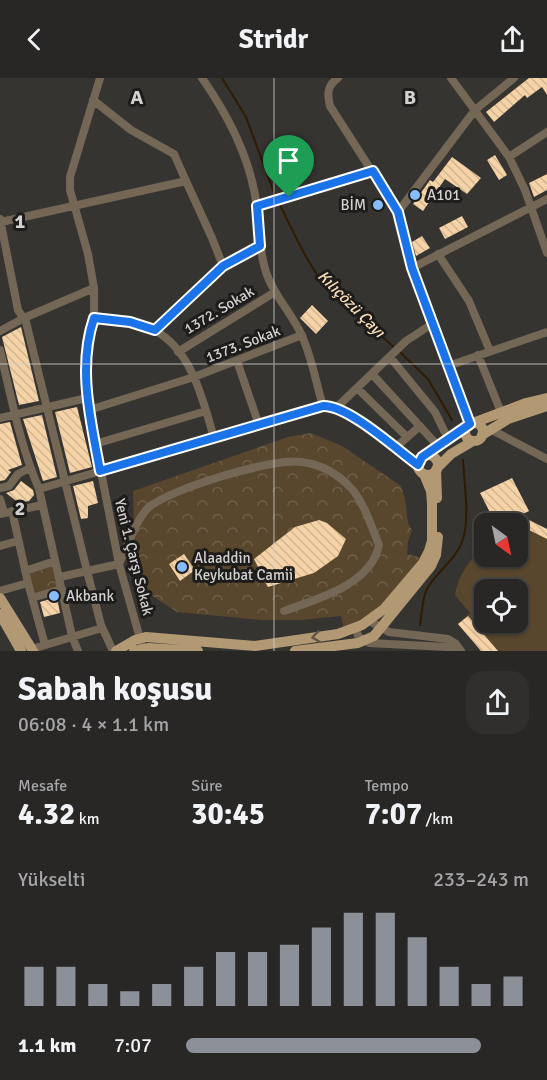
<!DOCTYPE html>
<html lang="tr">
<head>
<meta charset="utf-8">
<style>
	body { margin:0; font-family:Signika,sans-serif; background:#302f2d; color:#f1f3f6; height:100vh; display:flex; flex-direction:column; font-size:22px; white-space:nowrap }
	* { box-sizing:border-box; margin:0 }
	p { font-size:20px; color:#a5a5a7 }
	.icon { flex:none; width:33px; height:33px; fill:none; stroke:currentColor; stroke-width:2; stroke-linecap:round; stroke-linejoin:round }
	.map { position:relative; height:573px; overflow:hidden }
	.drawer { display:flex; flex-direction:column; background:#282725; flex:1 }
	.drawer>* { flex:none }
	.needle { width:39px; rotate:147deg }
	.fabs { position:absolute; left:474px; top:435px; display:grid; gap:12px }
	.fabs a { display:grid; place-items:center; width:54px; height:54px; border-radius:12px; background:#282725; box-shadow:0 2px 4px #0004,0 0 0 2px #444442; font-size:30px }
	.pin { position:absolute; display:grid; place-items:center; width:51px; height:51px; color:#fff; margin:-62px -26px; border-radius:50% 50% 50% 0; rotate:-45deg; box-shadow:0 0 6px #0007 }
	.pin .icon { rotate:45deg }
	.round { display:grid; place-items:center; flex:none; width:63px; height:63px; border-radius:18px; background:#302f2d }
	.summary { display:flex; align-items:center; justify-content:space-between; height:102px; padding:0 18px }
	h1 { font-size:33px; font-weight:700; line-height:45px }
	.metrics { display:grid; grid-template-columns:repeat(3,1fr); gap:9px; height:102px; padding:6px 18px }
	.metrics div { display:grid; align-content:center }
	.metrics b { font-size:30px; font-weight:700 }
	.metrics small { font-size:16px; font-weight:400 }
	.metrics p { font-size:16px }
	.chart { height:168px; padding:12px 18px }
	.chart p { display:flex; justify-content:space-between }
	.chart svg { width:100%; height:108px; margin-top:6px; stroke:#8c9099; stroke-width:6 }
	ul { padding:0 18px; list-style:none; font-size:20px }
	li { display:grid; grid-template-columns:96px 72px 1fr; align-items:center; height:45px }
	li i { height:15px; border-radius:8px; background:#8c9099 }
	header { display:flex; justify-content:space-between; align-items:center; height:78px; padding:0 18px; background:#282725; font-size:27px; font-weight:700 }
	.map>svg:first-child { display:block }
	.green { fill:#58462d; fill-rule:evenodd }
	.park { fill:url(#park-crowns) }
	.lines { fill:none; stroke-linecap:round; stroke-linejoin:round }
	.stream { stroke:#2f1b00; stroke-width:2 }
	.building { fill:url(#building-back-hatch) }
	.minor { stroke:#746756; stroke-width:8 }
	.major { stroke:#b39874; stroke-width:10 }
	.oneway { stroke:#605442 }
	.route-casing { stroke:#fff; stroke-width:12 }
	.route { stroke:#1a73e8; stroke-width:8 }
	.grid { fill:none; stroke:#d3d1d0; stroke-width:1.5; stroke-opacity:0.55 }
	.poi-dot { fill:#87bbfb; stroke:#1d1c1a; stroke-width:2 }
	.labels { text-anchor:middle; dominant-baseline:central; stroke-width:6; stroke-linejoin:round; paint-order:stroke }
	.poi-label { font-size:15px; fill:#d3d1d0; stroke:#1d1c1a; text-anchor:start }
	.street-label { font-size:15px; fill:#d3d1d0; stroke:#1d1c1a }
	.water-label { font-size:16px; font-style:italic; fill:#faddb6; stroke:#1d1c1a }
	.grid-label { font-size:20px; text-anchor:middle; font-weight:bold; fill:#d3d1d0; stroke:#1d1c1a; stroke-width:6; stroke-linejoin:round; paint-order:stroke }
</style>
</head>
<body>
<header><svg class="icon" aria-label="back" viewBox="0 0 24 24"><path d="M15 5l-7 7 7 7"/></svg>Stridr<svg class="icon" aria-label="share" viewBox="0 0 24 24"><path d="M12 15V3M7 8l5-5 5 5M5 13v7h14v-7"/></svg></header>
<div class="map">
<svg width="547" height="573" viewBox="0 0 547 573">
	<defs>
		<pattern id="park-crowns" width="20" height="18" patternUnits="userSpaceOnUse" patternTransform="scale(1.5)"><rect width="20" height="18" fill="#58462d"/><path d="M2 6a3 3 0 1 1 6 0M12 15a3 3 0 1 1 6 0" fill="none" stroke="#6f604a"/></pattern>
		<pattern id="building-back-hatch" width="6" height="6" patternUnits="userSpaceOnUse" patternTransform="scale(1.5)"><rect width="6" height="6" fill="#f5d3a7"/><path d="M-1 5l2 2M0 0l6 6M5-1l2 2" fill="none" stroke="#d1b592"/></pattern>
	</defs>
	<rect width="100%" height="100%" fill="#363431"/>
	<!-- green -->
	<path class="green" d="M523,439l24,12v122h-66l-23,-27 12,-11 -15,-18c3,-21 15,-34 29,-49v10h34v-32l-6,-1zM484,512h34v32h-34z"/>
	<!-- park -->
	<path class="park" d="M311,355l31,13 59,40 4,13 3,24 4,7 -4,12 -1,12 15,4 -37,45 -18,15 -23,11 -3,-13 -41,4h-38l-85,-8 -29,-19 -17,-21 -5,-12 8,-32 -1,-37 155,-54z
		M55,483l7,28 -30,9 -7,-27z"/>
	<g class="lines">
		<!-- stream -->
		<path class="stream" d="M222,0l24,39 30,81
			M279,125c12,24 23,50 39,73 21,27 52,49 77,72
			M400,274l28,27 24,41
			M420,547c2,-12 2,-26 7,-36 10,-18 30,-30 36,-50 7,-22 1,-56 0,-79"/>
	</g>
	<!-- building -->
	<path class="building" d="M529,0h18v17l-5,-8 -15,11 -2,-3 -31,27 -8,-10z
		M495,77l12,20 -8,5 -12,-20z
		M452,79l29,21 -14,16 -22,-15 -22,32 -10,-7 17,-24 3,2z
		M547,96v16l-13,7 -5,-14z
		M462,138l6,11 -23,12 -6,-11z
		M422,158l8,12 -14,8 -4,-14z
		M312,227l16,16 -12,13 -16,-16z
		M21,249l18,74 -20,4 -17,-68z
		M77,329l15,60 -22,6 -15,-61z
		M42,337l15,62 -14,4 -20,-62z
		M10,344l12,43 -14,5 3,2 -6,8 -5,1v-57z
		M512,400l17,33 -26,13h-7l-16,-31z
		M21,403l12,9 1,5 -5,6 -10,2 -13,-10 8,-3z
		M93,403l5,22 -10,3v12l-7,1 -8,-33z
		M523,439l24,12v10l-28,-14z
		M319,442l8,3 19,16 -8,17 -24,17 -46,14 -14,-28 41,-32z
		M184,476l11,16 -15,11 -11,-17z
		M57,519l3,16 -16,4 -4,-15z
		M468,538l30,35h-17l-23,-27z"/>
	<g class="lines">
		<!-- minor -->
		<path class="minor" d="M100,0l-30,99v13l18,64 6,34v30l-5,15 -2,18 2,59 30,154 22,78
			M202,0c23,33 44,72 52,112 6,27 3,55 12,82 7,23 26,41 36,64 10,22 14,47 21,70
			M338,0c-11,8 -11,15 -8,28l68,106 14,56 58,156
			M451,0l58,79 16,33 22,63
			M93,22l38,30 43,24 12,27
			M509,79l38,-25
			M257,128l116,-35
			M398,134l77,-102 39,-32
			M0,141l18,91 8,12 61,249 14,54 12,26
			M1,144l185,-41 26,57 11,28
			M438,176l31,47 21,50
			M412,190l135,-69
			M94,240c19,2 42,2 60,12 38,20 49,70 60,108
			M155,252l68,-64 37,-20
			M0,253l24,-13 70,-30
			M0,272c11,47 20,95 39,139l33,147 6,15
			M178,274l97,-60
			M478,277l23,57
			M390,279l45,55 13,27
			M237,283l22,64
			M448,288l99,-34
			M372,296l66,72
			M357,310l50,49
			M336,330l70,-67 26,-17
			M89,332l105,-33 108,-42
			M0,340l87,-20
			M490,351l57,30
			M95,366l111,-33
			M395,370l25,-22
			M0,410l9,-2 9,-12 12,-6
			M39,411l284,-83c25,-1 73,43 95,59
			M0,421l4,14
			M0,436l42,-9
			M0,468l18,-5
			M25,493l30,-10
			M60,499l59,-13c8,-16 17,-45 30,-57 24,-19 123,-49 153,-45 18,2 36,12 48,25 13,13 22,41 29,58 -8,40 -62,54 -95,66
			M28,505l17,62
			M0,513l28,-8 -16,-72
			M32,520l30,-9
			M368,542l21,12 59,7 8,5 5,7
			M356,550l2,8 11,7 78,4 6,4
			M32,571l70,-21"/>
		<!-- major -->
		<path class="major" d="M473,345l53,-20 21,-5
			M465 354a9 9 0 1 1 18 0a9 9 0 1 1-18 0Z
			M482,357l26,-16 39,-13
			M418 387a10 10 0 1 1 20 0a10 10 0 1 1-20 0Z
			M423,379l44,-31
			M437,390l14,-14 22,-13
			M436,392l1,28
			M0,520l33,53
			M0,536l21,37
			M116,573l19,-11 11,-3 109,9 83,-12 24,-9 22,-16 39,-46 6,-12 3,-10v-38l-1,-12 -7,-17
			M134,573l15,-3 49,3
			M295,573l63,-8 16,-7 57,-70 5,-11 2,-18"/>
	</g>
	<!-- one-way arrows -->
	<defs><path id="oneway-chevron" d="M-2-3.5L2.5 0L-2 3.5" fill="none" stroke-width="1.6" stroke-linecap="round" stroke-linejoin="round" transform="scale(1.5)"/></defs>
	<use class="oneway" href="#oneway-chevron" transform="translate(316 559) rotate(172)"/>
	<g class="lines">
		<!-- route casing -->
		<g class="route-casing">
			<path id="route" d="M373,93l25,41 14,56 58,156 -48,33 -4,8c-22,-16 -70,-60 -95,-59l-223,65c-9,-50 -23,-103 -6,-153l36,4 25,8 68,-64 37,-20 -3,-40z"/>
		</g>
		<!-- route -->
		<use href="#route" class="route"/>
	</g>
	<!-- grid -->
	<path class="grid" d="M274,0v573M0,286h547"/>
	<!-- markers -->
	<g class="poi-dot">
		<circle cx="415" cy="117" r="6"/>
		<circle cx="378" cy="127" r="6"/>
		<circle cx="182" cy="489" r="6"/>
		<circle cx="54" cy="518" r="6"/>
	</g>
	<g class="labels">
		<!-- poi labels -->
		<g class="poi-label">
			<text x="427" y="117">A101</text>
			<text x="366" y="127" text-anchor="end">BİM</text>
			<text x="194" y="480">Alaaddin<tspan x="194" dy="17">Keykubat Camii</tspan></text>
			<text x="66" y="518">Akbank</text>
		</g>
		<!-- street labels -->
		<g class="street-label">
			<text transform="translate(219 232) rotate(-31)">1372. Sokak</text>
			<text transform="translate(243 266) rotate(-21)">1373. Sokak</text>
			<text transform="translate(134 479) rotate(76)">Yeni 1. Çarşı Sokak</text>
		</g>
		<!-- water labels -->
		<g class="water-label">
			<text transform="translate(351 226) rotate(45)">Kılıçözü Çayı</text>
		</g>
	</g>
	<g class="grid-label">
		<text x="137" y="26">A</text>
		<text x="410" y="26">B</text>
		<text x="20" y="150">1</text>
		<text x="20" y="437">2</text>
	</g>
</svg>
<div class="fabs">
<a><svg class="needle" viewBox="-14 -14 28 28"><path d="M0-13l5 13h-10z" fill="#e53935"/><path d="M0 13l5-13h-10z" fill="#a5a5a7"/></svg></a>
<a><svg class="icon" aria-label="locate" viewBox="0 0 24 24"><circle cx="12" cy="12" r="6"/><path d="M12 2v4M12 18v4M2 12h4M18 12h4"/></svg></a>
</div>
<div class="pin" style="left:289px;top:119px;background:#1e9e55"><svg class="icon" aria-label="arrive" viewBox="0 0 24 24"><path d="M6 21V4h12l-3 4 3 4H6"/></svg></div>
</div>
<section class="drawer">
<div class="summary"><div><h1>Sabah koşusu</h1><p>06:08 · 4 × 1.1 km</p></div><a class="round"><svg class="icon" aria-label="share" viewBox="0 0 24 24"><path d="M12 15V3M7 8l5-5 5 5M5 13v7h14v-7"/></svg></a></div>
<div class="metrics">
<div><p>Mesafe</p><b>4.32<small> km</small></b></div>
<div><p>Süre</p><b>30:45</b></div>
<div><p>Tempo</p><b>7:07<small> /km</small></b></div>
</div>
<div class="chart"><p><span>Yükselti</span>233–243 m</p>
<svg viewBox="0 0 160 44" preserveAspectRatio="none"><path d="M5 44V28M15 44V28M25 44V35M35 44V38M45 44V35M55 44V28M65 44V22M75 44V22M85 44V19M95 44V12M105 44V6M115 44V6M125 44V16M135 44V28M145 44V35M155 44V32"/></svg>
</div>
<ul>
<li><b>1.1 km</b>7:07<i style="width:86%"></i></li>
</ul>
</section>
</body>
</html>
